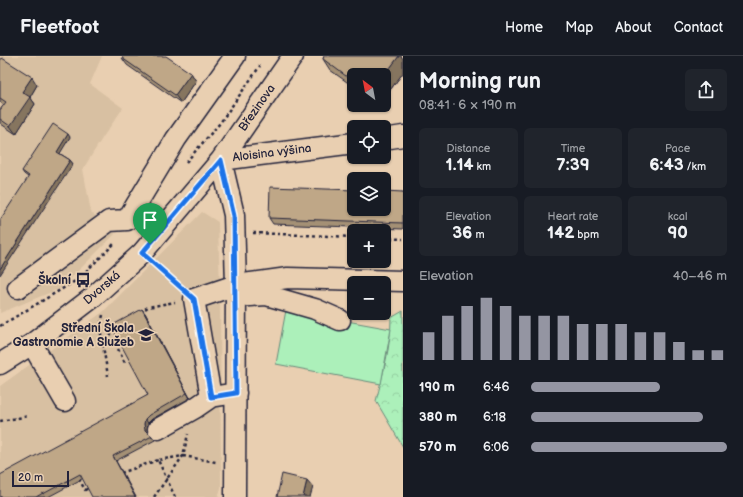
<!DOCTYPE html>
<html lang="en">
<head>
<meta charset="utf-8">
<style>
	body { margin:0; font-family:"Balsamiq Sans",sans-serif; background:#20242c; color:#f1f3f6; height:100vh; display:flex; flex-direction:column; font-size:15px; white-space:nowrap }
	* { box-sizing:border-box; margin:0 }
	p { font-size:13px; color:#9ea1a6 }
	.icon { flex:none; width:22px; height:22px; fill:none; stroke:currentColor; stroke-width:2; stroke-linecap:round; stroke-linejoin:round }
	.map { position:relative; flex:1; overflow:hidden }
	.panel { display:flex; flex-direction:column; background:#171b24; width:340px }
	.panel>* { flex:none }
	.needle { width:26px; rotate:328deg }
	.tools { position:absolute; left:347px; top:12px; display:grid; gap:8px }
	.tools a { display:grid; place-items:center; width:44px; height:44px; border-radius:6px; background:#171b24; box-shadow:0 1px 3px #0004; font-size:20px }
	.scale { position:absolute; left:12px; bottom:10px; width:57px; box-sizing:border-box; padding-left:4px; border:2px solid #22223b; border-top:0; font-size:11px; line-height:14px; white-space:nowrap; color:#22223b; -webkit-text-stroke:3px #e9cfb1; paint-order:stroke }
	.pin { position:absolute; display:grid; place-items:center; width:34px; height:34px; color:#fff; margin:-41px -17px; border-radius:50% 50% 50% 0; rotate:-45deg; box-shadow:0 0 4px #0007 }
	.pin .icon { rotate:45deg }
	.round { display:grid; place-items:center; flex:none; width:42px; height:42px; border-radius:6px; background:#20242c }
	.head { display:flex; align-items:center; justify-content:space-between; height:68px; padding:0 16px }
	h1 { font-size:22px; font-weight:700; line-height:30px }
	.stats { display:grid; grid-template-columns:repeat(3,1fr); gap:6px; height:68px; padding:4px 16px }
	.stats div { display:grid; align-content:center; border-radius:6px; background:#20242c; text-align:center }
	.stats b { font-size:17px; font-weight:700 }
	.stats small { font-size:11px; font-weight:400 }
	.stats p { font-size:11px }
	.chart { height:112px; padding:8px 16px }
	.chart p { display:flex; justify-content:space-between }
	.chart svg { width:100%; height:72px; margin-top:4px; stroke:#9495a2; stroke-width:6 }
	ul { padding:0 16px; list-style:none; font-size:13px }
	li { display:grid; grid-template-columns:64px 48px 1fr; align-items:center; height:30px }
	li i { height:10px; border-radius:5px; background:#9495a2 }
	header { display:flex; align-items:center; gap:24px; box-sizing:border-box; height:56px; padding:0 20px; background:#171b24; border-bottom:1px solid #363941 }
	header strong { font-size:19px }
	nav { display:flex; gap:22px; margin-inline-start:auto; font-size:14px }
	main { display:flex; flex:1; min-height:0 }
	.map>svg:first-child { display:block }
	.built { fill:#d8c0a2 }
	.forest { fill:url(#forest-crowns); stroke:#67897a }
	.pitch { fill:#acf0ba; stroke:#67897a }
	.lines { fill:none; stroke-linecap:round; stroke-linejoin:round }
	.minor-casing { stroke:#22223b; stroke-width:23 }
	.path { stroke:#22223b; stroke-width:2.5; stroke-dasharray:3 3; stroke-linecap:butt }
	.minor { stroke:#e9cfb1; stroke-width:20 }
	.wall { fill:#a49074; stroke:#22223b }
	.shaded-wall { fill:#86755e; stroke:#22223b }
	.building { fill:#bfa787; stroke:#22223b }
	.route-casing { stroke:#fff; stroke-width:8 }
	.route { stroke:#1a73e8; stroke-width:5 }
	.labels { text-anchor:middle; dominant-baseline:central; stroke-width:3.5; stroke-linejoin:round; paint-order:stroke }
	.street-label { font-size:12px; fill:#22223b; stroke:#e9cfb1 }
	.poi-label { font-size:12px; font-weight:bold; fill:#22223b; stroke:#e9cfb1; text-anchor:end }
</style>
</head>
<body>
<header>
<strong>Fleetfoot</strong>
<nav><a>Home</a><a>Map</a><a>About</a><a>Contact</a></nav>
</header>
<main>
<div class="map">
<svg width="403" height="441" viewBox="0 0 403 441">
	<defs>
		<pattern id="forest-crowns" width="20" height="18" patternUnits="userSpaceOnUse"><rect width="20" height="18" fill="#acf0ba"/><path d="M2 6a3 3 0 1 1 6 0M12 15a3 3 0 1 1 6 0" fill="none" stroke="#94cea1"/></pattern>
	</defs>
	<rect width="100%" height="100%" fill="#e9cfb1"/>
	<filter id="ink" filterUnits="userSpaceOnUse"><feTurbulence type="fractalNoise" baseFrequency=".025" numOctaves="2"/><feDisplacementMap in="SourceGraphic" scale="8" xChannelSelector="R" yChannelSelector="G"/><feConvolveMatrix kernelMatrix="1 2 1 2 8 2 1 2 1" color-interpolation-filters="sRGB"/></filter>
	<g filter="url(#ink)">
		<!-- built -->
		<path class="built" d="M0,0h102l-12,28 33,24 -20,29 -20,32 8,43 24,22 -54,54 -61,25z
			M202,156l16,10 2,68 1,198 -3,9h-218v-111l103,-74z"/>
		<!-- forest -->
		<path class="forest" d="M403,255v136l-27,-46c7,-27 15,-56 15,-83z"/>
		<!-- pitch -->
		<path class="pitch" d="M286,254l105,19 -10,55 -105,-20z"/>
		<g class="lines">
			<!-- minor casing -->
			<g class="minor-casing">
				<path id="minor" d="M384,83l19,-3
					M221,104l13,55 2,70 -1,212
					M221,104l133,-17
					M127,164l49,-81 59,-83
					M18,232l91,-67 18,-1
					M236,241l30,-2 49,14 25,11
					M32,288l33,57
					M0,308l32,-20 60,-46 50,-45 79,-93 72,-104
					M236,337l-25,4 -17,-98 42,-14 52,-7 115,3
					M158,373l37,-21 16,-11"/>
			</g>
			<!-- path -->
			<path class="path" d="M186,106l34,-39 40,-57
				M253,177l101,4
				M384,182l19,1
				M157,210l23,20
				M140,256l8,-5 27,-5
				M103,259l-3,13 8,48
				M0,270l77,-46 37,-36
				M115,270l-7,3 18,36
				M0,365l29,-5
				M121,417l37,-13
				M79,423l6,11 6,-3
				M154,441l29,-41 5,-22
				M175,441l-17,-37 25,-4 33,6"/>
			<!-- minor -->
			<use href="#minor" class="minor"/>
		</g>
		<!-- wall -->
		<path class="wall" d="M324,0h77l2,3v14l-19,25v-23h-30v12l-24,-17 -7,-11z
			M122,2l69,15 5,8 -15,22 -54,-38z
			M0,5l37,24 -7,12 5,7 -19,30 -15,-10 -1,-2v-12l4,-5 -4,-3z
			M70,81l-11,16 11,7 3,4 -45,13 -4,-3 -2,-3z
			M403,136v37l-130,-5 -4,-6z
			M145,257l45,85 -38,21 -4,4 -1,6 1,4 1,1 3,2 3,4 -107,57h-48l148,-102z"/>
		<!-- shaded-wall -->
		<path class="shaded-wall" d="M399,0h2l2,3v14l-19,25v-22z
			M191,17l5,8 -15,22 -6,-8z
			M32,21l5,8 -7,12 5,7 -19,30 -6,-8 12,-34z
			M68,78l2,3 -11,18 -2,-3z
			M70,104l3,4 -73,111v-6z
			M142,253l3,4 45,85 -3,-5z
			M145,363l3,4 -1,6 1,5 -3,-4 -1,-6z
			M113,400l3,5 20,36h-1z
			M307,424l6,7 -3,10h-7z"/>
		<!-- building -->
		<path class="building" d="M123,0h43l25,17 -16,22 -53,-37z
			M324,0h75l-15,20v-1h-30v7l-31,-23z
			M2,2l30,19 -10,15 8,5 -20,29 -10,-7v-9l6,-8 -6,-4v-37z
			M53,68l15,10 -11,18 13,8 -70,109v-49l29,-44 -7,-5z
			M270,131l84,3v19h30v-18l19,1v31l-134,-5z
			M142,253l45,84 -38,22 -4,4 -1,5 1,6 4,4 3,2 -39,20 22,41h-43l-12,-23 -37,20v-1l-7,4h-36v-22l148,-80 -37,-69z
			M282,418l25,6 -4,17h-26z"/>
	</g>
	<g class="lines" filter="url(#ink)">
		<!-- route casing -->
		<g class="route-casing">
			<path id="route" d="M221,104l13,56 2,177 -25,4 -17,-98 -52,-46z"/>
		</g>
		<!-- route -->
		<use href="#route" class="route"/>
	</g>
	<!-- icons -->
	<defs>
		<g id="bus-bare" transform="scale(1.2)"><path d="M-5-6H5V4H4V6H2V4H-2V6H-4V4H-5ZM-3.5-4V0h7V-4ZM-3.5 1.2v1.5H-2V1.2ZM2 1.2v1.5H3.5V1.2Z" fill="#22223b" stroke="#e9cfb1" stroke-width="2.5" paint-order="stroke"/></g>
		<g id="university-bare" transform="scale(1.2)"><path d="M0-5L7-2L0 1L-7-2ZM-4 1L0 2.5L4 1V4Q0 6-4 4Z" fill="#22223b" stroke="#e9cfb1" stroke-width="2.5" paint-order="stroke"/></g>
	</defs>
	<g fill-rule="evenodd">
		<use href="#bus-bare" x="83" y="224"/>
		<use href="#university-bare" x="146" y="279"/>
	</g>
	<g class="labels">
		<!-- street labels -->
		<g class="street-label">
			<text transform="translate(257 52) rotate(-55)">Březinova</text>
			<text transform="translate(272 97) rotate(-7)">Aloisina výšina</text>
			<text transform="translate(102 232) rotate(-41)">Dvorská</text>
		</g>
		<!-- poi labels -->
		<g class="poi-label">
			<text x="71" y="224">Školní</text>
			<text x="134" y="272">Střední Škola<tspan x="134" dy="14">Gastronomie A Služeb</tspan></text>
		</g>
	</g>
</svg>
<div class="tools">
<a><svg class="needle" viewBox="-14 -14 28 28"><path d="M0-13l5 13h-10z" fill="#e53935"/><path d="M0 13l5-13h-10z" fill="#9ea1a6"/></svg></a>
<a><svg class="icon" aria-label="locate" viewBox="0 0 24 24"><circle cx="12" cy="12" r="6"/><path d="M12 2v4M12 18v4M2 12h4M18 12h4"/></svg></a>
<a><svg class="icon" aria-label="layers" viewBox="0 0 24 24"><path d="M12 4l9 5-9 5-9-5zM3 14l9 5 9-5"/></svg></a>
<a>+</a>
<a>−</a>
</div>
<div class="scale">20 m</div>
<div class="pin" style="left:150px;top:188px;background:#1e9e55"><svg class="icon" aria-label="arrive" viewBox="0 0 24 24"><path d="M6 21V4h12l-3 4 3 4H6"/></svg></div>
</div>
<section class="panel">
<div class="head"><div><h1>Morning run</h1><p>08:41 · 6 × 190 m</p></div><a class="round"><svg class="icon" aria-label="share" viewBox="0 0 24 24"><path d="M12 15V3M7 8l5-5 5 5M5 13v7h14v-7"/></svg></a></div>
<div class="stats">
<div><p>Distance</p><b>1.14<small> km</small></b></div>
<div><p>Time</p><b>7:39</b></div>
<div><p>Pace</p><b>6:43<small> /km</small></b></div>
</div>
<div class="stats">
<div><p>Elevation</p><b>36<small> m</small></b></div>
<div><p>Heart rate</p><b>142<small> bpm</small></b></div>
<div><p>kcal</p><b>90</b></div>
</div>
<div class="chart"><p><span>Elevation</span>40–46 m</p>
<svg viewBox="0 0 160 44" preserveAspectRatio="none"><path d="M5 44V27M15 44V17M25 44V11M35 44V6M45 44V11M55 44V17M65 44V17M75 44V17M85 44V22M95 44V22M105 44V22M115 44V27M125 44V27M135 44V33M145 44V38M155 44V38"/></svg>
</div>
<ul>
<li><b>190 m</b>6:46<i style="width:66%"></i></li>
<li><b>380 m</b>6:18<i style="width:88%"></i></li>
<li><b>570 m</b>6:06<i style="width:100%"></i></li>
</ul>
</section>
</main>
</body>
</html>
